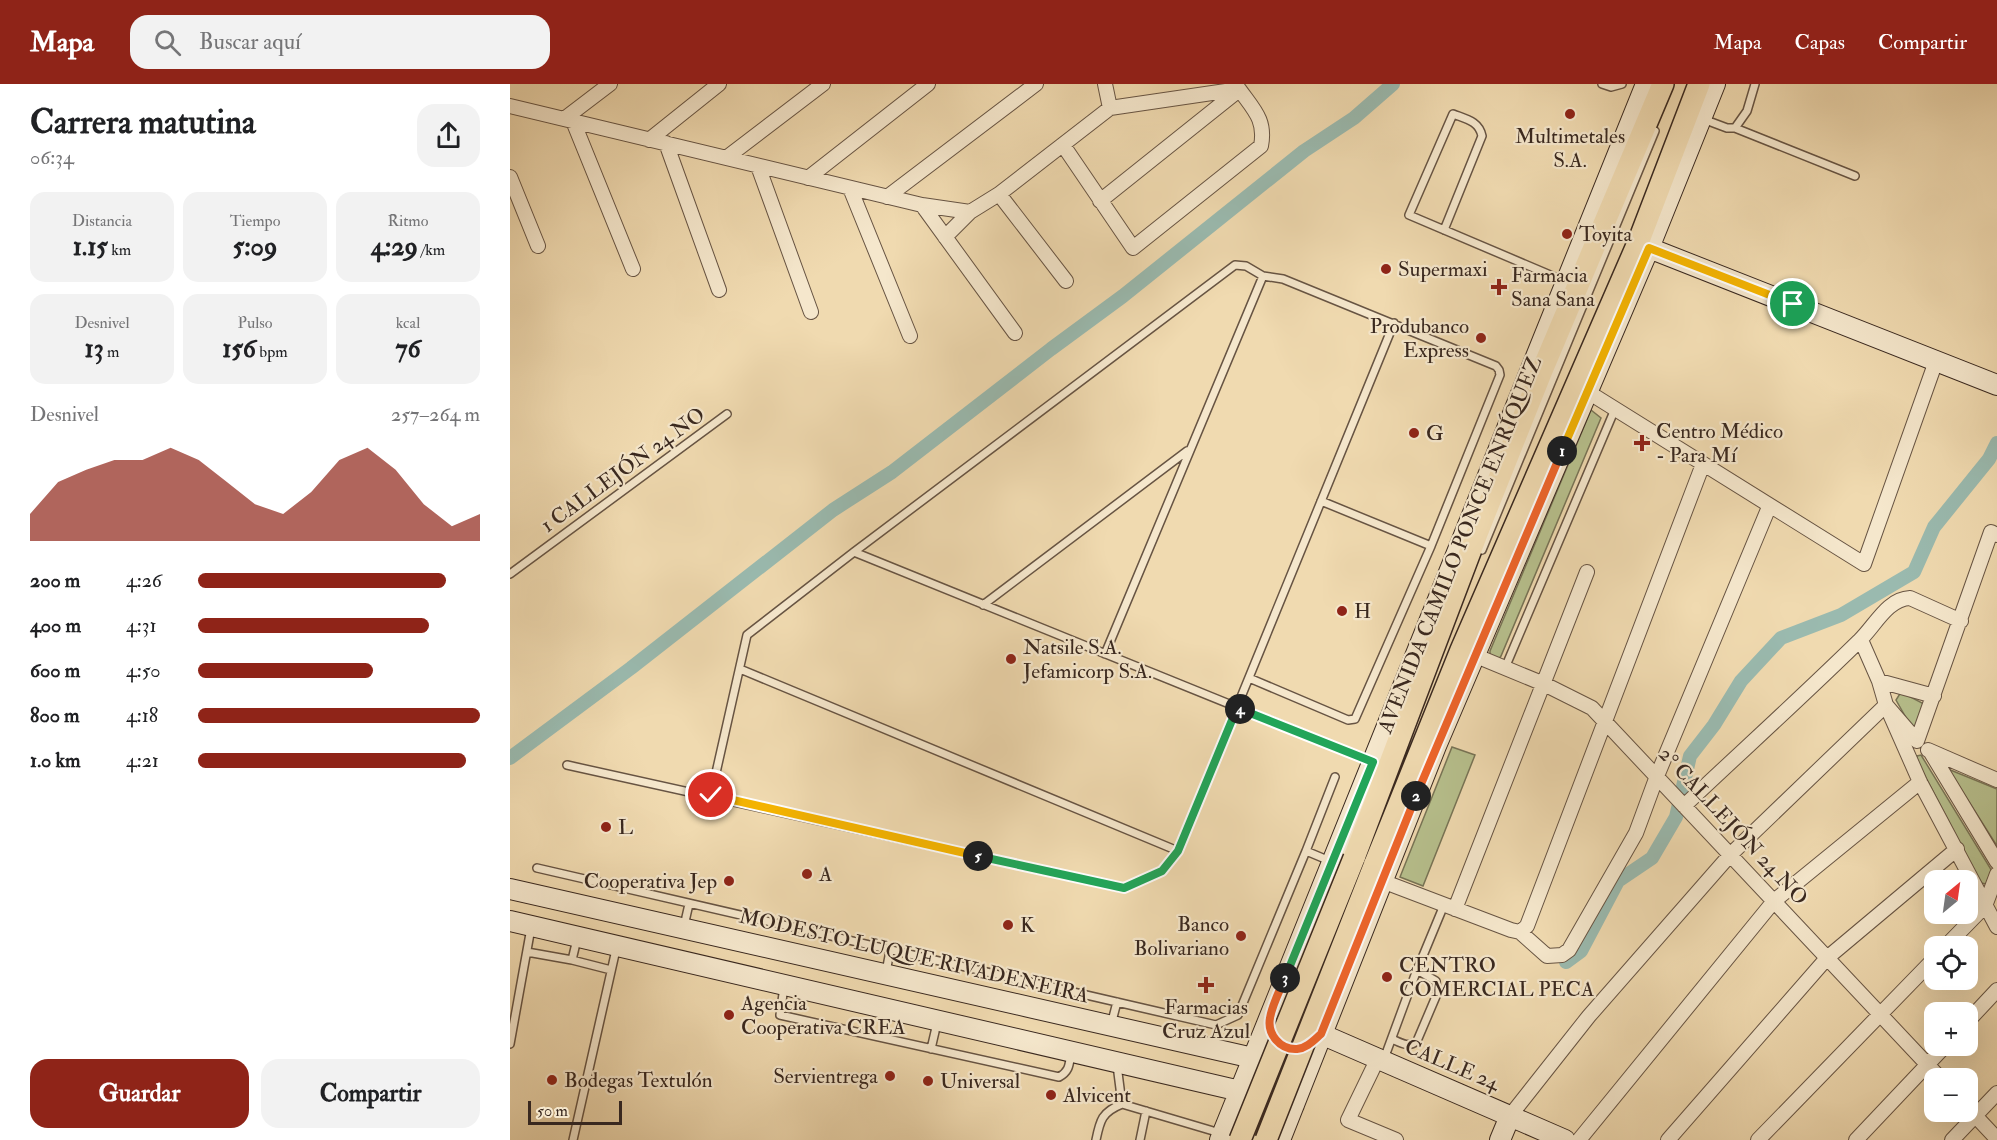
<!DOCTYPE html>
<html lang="es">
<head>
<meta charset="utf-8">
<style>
	body { margin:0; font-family:"IM FELL Double Pica",serif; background:#f2f2f2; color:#202124; height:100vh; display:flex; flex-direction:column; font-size:22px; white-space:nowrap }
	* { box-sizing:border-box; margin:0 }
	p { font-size:20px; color:#757577 }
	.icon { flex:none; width:33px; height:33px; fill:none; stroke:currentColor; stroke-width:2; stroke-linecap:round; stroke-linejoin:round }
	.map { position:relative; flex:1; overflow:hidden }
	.details { display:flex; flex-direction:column; background:#fff; width:510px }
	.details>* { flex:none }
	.needle { width:39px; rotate:29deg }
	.buttons { position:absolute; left:1414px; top:786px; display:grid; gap:12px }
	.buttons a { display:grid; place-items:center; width:54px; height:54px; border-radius:12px; background:#fff; box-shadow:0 6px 24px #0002; font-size:30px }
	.scale { position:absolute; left:18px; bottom:15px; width:94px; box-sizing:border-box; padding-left:6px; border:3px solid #39281f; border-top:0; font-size:16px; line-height:21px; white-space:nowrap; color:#39281f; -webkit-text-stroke:4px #f5e7cc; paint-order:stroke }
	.pin { position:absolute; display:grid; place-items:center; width:51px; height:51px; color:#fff; margin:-26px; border:3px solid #fff; border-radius:50%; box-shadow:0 2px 6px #0007 }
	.km { position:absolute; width:30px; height:30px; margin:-15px; border-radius:50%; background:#222; color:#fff; font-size:16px; line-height:30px; text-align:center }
	.round { display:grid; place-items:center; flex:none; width:63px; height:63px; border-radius:18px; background:#f2f2f2 }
	.overview { display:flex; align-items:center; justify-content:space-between; height:102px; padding:0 30px }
	h1 { font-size:33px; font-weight:800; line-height:45px }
	.figures { display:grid; grid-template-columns:repeat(3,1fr); gap:9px; height:102px; padding:6px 30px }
	.figures div { display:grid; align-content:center; border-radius:15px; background:#f2f2f2; text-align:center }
	.figures b { font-size:26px; font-weight:800 }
	.figures small { font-size:16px; font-weight:400 }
	.figures p { font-size:16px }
	.chart { height:168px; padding:12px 30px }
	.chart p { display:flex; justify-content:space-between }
	.chart svg { width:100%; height:108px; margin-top:6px; fill:#8f2418; opacity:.7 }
	.action { display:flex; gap:12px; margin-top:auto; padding:12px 30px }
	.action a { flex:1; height:69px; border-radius:18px; background:#8f2418; color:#fff; font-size:24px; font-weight:800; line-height:69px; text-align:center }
	.action a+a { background:#f2f2f2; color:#202124 }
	ul { padding:0 30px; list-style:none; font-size:20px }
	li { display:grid; grid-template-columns:96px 72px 1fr; align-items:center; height:45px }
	li i { height:15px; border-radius:8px; background:#8f2418 }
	header { display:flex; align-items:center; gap:36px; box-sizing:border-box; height:84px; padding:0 30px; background:#8f2418; color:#fff }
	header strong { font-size:28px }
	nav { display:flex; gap:33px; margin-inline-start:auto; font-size:21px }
	.search { width:420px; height:54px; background:#f2f2f2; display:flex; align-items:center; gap:15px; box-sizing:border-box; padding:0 21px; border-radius:18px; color:#757577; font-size:22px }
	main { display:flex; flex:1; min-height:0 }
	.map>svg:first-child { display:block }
	.green { fill:#b7c08d; stroke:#787456; stroke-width:1.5 }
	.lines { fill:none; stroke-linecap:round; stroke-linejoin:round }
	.canal { stroke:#9abaaf; stroke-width:14 }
	.lane-casing { stroke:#675443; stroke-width:10 }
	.street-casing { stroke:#675443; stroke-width:16 }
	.secondary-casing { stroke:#39281f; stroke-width:22 }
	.primary-casing { stroke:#39281f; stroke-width:24 }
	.lane { stroke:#f5e7cc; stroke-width:7 }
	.street { stroke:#f5e7cc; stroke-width:14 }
	.secondary { stroke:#f5e7cc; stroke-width:20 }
	.primary { stroke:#f0dab0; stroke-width:21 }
	.primary-bridge-casing { stroke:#39281f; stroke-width:24; stroke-linecap:butt }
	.primary-bridge { stroke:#f0dab0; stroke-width:21 }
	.split-1-casing { stroke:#fff; stroke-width:12 }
	.split-2-casing { stroke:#fff; stroke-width:12 }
	.split-3-casing { stroke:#fff; stroke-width:12 }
	.split-4-casing { stroke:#fff; stroke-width:12 }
	.split-5-casing { stroke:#fff; stroke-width:12 }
	.split-6-casing { stroke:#fff; stroke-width:12 }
	.split-1 { stroke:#f5b400; stroke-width:8 }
	.split-2 { stroke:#f0652b; stroke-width:8 }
	.split-3 { stroke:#f0652b; stroke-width:8 }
	.split-4 { stroke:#22a559; stroke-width:8 }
	.split-5 { stroke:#22a559; stroke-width:8 }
	.split-6 { stroke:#f5b400; stroke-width:8 }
	.poi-dot { fill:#8f2418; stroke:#f5e7cc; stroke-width:2 }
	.labels { text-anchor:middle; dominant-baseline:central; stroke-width:4.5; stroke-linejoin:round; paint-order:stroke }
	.poi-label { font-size:21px; fill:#39281f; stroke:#f5e7cc; text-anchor:start }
	.street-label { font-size:21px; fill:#39281f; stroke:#f5e7cc }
</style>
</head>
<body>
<header>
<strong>Mapa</strong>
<div class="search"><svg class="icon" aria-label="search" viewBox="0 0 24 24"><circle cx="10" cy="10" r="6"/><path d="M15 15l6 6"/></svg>Buscar aquí</div>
<nav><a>Mapa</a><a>Capas</a><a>Compartir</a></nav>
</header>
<main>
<section class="details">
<div class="overview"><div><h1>Carrera matutina</h1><p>06:34</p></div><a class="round"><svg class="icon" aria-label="share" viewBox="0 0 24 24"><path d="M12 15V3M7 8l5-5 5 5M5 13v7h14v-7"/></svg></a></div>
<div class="figures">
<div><p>Distancia</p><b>1.15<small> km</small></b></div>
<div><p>Tiempo</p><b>5:09</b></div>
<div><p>Ritmo</p><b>4:29<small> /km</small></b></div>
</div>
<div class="figures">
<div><p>Desnivel</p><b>13<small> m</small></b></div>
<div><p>Pulso</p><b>156<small> bpm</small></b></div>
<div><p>kcal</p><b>76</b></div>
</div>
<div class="chart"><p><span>Desnivel</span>257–264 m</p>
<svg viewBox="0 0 160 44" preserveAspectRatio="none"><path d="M0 44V33L10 20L20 15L30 11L40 11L50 6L60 11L70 20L80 29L90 33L100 24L110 11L120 6L130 15L140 29L150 38L160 33V44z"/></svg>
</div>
<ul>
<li><b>200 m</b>4:26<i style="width:88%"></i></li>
<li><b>400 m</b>4:31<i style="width:82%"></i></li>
<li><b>600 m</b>4:50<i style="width:62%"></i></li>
<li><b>800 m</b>4:18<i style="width:100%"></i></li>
<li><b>1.0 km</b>4:21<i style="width:95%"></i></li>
</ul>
<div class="action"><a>Guardar</a><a>Compartir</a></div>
</section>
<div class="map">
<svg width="1487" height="1056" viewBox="0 0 1487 1056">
	<rect width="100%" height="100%" fill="#f0dab0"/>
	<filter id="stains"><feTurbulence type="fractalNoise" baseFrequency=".00333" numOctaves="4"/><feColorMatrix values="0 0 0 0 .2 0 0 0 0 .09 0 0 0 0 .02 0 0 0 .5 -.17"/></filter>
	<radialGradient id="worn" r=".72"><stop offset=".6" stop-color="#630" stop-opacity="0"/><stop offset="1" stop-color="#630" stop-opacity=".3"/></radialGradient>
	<!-- green -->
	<path class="green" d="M1081,326l10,8 -100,238 -3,4 -8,-3v-6z
		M1391,608l25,13 -13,25 -17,-30z
		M942,663l23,8 -52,131 -23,-9z
		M1411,671l71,116 -6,13 -5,-1 -65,-124 1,-3z
		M1438,685l49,20v57z"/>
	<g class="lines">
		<!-- canal -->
		<path class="canal" d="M0,674l121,-90 202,-158 59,-38 159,-123 72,-53 181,-145 50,-33 39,-34
			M1056,878l15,-11 37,-70 34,-23 24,-41 14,-61 24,-31 27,-44 40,-43 60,-23 73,-43 20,-45 55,-68 8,-16"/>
		<!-- lane casing -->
		<g class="lane-casing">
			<path id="lane" d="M1092,0l9,3 11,-3
				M1193,35l24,9h8l12,-17 8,-27
				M1225,44l120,48
				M934,146l38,-94c-3,-15 -16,-17 -29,-22l-44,101 146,62 9,4
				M811,417l110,45
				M972,466l173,-419
				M344,468l516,209
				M0,490l217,-160
				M473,521l204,-154
				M595,570l158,-378
				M995,584l110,-259
				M230,585l438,182
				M57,681l556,123 39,-17 16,-20 216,-528
				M201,711l36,-160 107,-83 381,-287 11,1 17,10 20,3 213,87 3,4 1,5 -69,171 -76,173 -7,1 -99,-42
				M820,777l-24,-10 29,-74
				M27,784l679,157 22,-10 68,-164
				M174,842l5,-22
				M17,868l45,8 5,-21
				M62,876l39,10
				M376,888l4,-21
				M274,903l-4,28 279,62c11,-6 10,-13 12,-24
				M601,941l6,-23
				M882,955c9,4 16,9 25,2l20,-47 -1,-13 -19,-11
				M0,960l21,-116
				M421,965l6,-26
				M874,975l31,-84 29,-70
				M607,981l5,39 98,29
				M63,1056l42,-186v-8
				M586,1056c4,-20 6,-28 26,-36
				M630,1056l6,-29"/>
		</g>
		<!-- street casing -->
		<g class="street-casing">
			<path id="street" d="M595,0l5,24
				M0,22l412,99 48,7
				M54,35l46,-35
				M63,37l60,148
				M139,56l70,-56
				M156,59l53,147
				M216,74l97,-74
				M248,82l53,146
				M0,93l28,69
				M298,94l120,-94
				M340,104l60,148
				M489,110l67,87
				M377,113l149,-113
				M590,117l139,-111
				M412,121l93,128
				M435,153l25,-25 29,-18 111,-86 129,-19c15,21 27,31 22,57l-128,102 -70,-103
				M1078,308l276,172 72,-203
				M1351,556l18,41 7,24 31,36 74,-209 6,3
				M959,569l75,31 48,24 348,370
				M1369,597l55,15
				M1418,666l69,30
				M1420,667l67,111
				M1174,722c58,-55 118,-109 175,-165 16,-15 28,-42 51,-43l51,23
				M872,797l129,49 9,2 7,-6 176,-462
				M945,825l132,-337
				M1010,848l27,24 15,-1 7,-5 67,-117 21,-57 112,-269
				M1436,862l39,-40 12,-32
				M1458,937l29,-31
				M867,976l-29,60 48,20
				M1458,1024l29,31
				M1000,1032l79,-100 141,-161 156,-150 34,77 77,145
				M1069,1056l195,-239 146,-119
				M1158,1056l159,-182 130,-109
				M1248,1056l177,-182
				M1346,1056l89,-94
				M1442,1056l45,-47"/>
		</g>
		<!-- secondary casing -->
		<g class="secondary-casing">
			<path id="secondary" d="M1139,164l348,137
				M0,805l743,169 52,17
				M0,837l730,170 54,14
				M803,957l8,-7 244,106
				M710,1056l426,-1056
				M770,1056l156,-394 213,-498 66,-164
				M990,1056l10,-24"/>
		</g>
		<!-- primary casing -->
		<g class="primary-casing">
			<path id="primary" d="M844,774l124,-327 63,-158 122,-289
				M864,782l87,-216 177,-407 61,-159"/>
		</g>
		<!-- lane -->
		<use href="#lane" class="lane"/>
		<!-- street -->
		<use href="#street" class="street"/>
		<!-- secondary -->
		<use href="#secondary" class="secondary"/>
		<!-- primary -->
		<use href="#primary" class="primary"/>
		<!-- primary-bridge casing -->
		<g class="primary-bridge-casing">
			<path id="primary-bridge" d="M730,1056l114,-282
				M756,1056l108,-274"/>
		</g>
		<!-- primary-bridge -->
		<use href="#primary-bridge" class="primary-bridge"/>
	</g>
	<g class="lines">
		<!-- split-1 casing -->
		<g class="split-1-casing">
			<path id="split-1" d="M1052,367l87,-203 144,56"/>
		</g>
		<!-- split-2 casing -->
		<g class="split-2-casing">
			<path id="split-2" d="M906,712l146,-345"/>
		</g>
		<!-- split-3 casing -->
		<g class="split-3-casing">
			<path id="split-3" d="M775,894c-5,12 -13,27 -15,40 -3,16 10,32 27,31 10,-1 17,-9 24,-15l95,-238"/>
		</g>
		<!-- split-4 casing -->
		<g class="split-4-casing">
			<path id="split-4" d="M730,625l133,53 -88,216"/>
		</g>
		<!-- split-5 casing -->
		<g class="split-5-casing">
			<path id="split-5" d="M468,772l146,32 38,-17 16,-20 59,-143 3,1"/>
		</g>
		<!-- split-6 casing -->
		<g class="split-6-casing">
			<path id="split-6" d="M201,711l267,61"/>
		</g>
		<!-- split-1 -->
		<use href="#split-1" class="split-1"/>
		<!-- split-2 -->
		<use href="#split-2" class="split-2"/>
		<!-- split-3 -->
		<use href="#split-3" class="split-3"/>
		<!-- split-4 -->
		<use href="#split-4" class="split-4"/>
		<!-- split-5 -->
		<use href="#split-5" class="split-5"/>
		<!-- split-6 -->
		<use href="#split-6" class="split-6"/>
	</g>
	<!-- markers -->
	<g class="poi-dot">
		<circle cx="1060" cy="30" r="6"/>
		<circle cx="1057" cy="150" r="6"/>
		<circle cx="876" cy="185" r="6"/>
		<path d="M986 194h6v6h6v6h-6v6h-6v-6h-6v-6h6z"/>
		<circle cx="971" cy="254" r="6"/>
		<circle cx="904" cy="349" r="6"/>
		<path d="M1129 350h6v6h6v6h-6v6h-6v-6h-6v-6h6z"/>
		<circle cx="832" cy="527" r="6"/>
		<circle cx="501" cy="575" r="6"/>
		<circle cx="96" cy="743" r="6"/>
		<circle cx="297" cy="790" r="6"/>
		<circle cx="219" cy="797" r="6"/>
		<circle cx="498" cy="841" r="6"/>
		<circle cx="731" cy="852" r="6"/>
		<circle cx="877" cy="893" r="6"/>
		<path d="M693 892h6v6h6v6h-6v6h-6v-6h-6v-6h6z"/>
		<circle cx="219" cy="931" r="6"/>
		<circle cx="380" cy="992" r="6"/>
		<circle cx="42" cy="996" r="6"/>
		<circle cx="418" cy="997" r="6"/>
		<circle cx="541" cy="1011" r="6"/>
	</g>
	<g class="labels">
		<!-- poi labels -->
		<g class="poi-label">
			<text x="1060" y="52" text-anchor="middle">Multimetales<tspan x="1060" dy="24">S.A.</tspan></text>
			<text x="1069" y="150">Toyita</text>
			<text x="888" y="185">Supermaxi</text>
			<text x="1001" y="191">Farmacia<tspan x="1001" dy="24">Sana Sana</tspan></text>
			<text x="959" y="242" text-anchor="end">Produbanco<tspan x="959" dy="24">Express</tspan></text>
			<text x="1146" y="347">Centro Médico<tspan x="1146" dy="24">- Para Mí</tspan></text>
			<text x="916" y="349">G</text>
			<text x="844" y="527">H</text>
			<text x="513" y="563">Natsile S.A.<tspan x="513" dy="24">Jefamicorp S.A.</tspan></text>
			<text x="108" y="743">L</text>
			<text x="309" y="790">A</text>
			<text x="207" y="797" text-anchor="end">Cooperativa Jep</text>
			<text x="719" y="840" text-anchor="end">Banco<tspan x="719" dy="24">Bolivariano</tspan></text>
			<text x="510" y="841">K</text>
			<text x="889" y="881">CENTRO<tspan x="889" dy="24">COMERCIAL PECA</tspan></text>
			<text x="231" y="919">Agencia<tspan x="231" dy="24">Cooperativa CREA</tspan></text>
			<text x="696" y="923" text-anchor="middle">Farmacias<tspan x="696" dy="24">Cruz Azul</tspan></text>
			<text x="368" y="992" text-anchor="end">Servientrega</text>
			<text x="54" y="996">Bodegas Textulón</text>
			<text x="430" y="997">Universal</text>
			<text x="553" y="1011">Alvicent</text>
		</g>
		<!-- street labels -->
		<g class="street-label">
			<text transform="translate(113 386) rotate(-36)">1 CALLEJÓN 24 NO</text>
			<text transform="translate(950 461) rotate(-68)">AVENIDA CAMILO PONCE ENRÍQUEZ</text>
			<text transform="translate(1223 742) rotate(47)">2° CALLEJÓN 24 NO</text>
			<text transform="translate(404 872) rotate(13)">MODESTO LUQUE RIVADENEIRA</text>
			<text transform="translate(942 981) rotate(23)">CALLE 24</text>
		</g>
	</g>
	<rect width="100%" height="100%" filter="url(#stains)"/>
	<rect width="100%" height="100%" fill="url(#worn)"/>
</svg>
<div class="buttons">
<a><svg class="needle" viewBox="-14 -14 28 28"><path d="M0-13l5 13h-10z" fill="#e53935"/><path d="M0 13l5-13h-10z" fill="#757577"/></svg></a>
<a><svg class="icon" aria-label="locate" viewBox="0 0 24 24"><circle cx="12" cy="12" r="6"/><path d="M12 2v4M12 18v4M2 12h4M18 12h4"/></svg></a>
<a>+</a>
<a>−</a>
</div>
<div class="scale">50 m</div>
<div class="pin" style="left:1283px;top:220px;background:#1e9e55"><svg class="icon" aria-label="arrive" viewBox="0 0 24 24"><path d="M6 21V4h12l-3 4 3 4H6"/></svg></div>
<div class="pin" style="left:201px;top:711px;background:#d93025"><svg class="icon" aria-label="check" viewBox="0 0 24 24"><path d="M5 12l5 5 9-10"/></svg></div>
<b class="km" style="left:1052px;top:367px">1</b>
<b class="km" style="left:906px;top:712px">2</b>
<b class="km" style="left:775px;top:894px">3</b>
<b class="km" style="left:730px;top:625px">4</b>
<b class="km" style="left:468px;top:772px">5</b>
</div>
</main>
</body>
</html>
